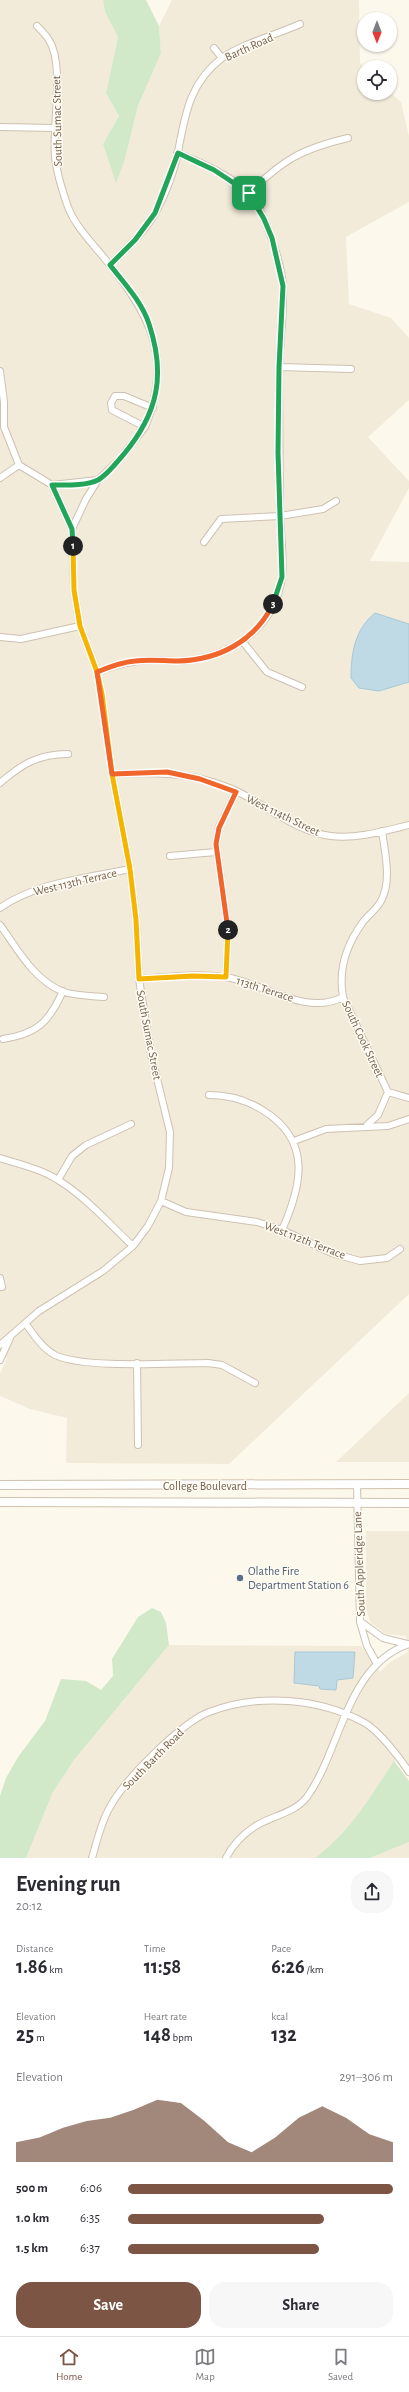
<!DOCTYPE html>
<html lang="en">
<head>
<meta charset="utf-8">
<style>
	body { margin:0; font-family:"Alegreya Sans",sans-serif; background:#f7f7f7; color:#2b2b33; height:100vh; display:flex; flex-direction:column; font-size:15px; white-space:nowrap }
	* { box-sizing:border-box; margin:0 }
	p { font-size:13px; color:#7c7c81 }
	.icon { flex:none; width:22px; height:22px; fill:none; stroke:currentColor; stroke-width:2; stroke-linecap:round; stroke-linejoin:round }
	.map { position:relative; height:1858px; overflow:hidden }
	.drawer { display:flex; flex-direction:column; background:#fff; flex:1 }
	.drawer>* { flex:none }
	.needle { width:26px; rotate:180deg }
	.buttons { position:absolute; left:357px; top:12px; display:grid; gap:8px }
	.buttons a { display:grid; place-items:center; width:40px; height:40px; border-radius:50%; background:#fff; box-shadow:0 1px 3px #0004; font-size:20px }
	.pin { position:absolute; display:grid; place-items:center; width:34px; height:34px; color:#fff; margin:-17px; border-radius:8px; box-shadow:0 2px 6px #0006 }
	.km { position:absolute; width:20px; height:20px; margin:-10px; border-radius:50%; background:#222; color:#fff; font-size:11px; line-height:20px; text-align:center }
	.round { display:grid; place-items:center; flex:none; width:42px; height:42px; border-radius:16px; background:#f7f7f7 }
	.headline { display:flex; align-items:center; justify-content:space-between; height:68px; padding:0 16px }
	h1 { font-size:22px; font-weight:700; line-height:30px }
	.stats { display:grid; grid-template-columns:repeat(3,1fr); gap:6px; height:68px; padding:4px 16px }
	.stats div { display:grid; align-content:center }
	.stats b { font-size:20px; font-weight:700 }
	.stats small { font-size:11px; font-weight:400 }
	.stats p { font-size:11px }
	.chart { height:112px; padding:8px 16px }
	.chart p { display:flex; justify-content:space-between }
	.chart svg { width:100%; height:72px; margin-top:4px; fill:#7c5544; opacity:.7 }
	.cta { display:flex; gap:8px; margin-top:auto; padding:8px 16px }
	.cta a { flex:1; height:46px; border-radius:16px; background:#7c5544; color:#fff; font-size:16px; font-weight:700; line-height:46px; text-align:center }
	.cta a+a { background:#f7f7f7; color:#2b2b33 }
	ul { padding:0 16px; list-style:none; font-size:13px }
	li { display:grid; grid-template-columns:64px 48px 1fr; align-items:center; height:30px }
	li i { height:10px; border-radius:5px; background:#7c5544 }
	.dock { display:flex; justify-content:space-around; align-items:center; height:56px; border-top:1px solid #e1e1e2; background:#fff; font-size:11px; color:#7c7c81 }
	.dock a { display:grid; justify-items:center; gap:2px }
	.dock .active { color:#7c5544 }
	.map>svg:first-child { display:block }
	.residential { fill:#f3ebda }
	.green { fill:#d2e9c9 }
	.water { fill:#c0dae5; stroke:#a6c8d6 }
	.lines { fill:none; stroke-linecap:round; stroke-linejoin:round }
	.street-casing { stroke:#cec1b1; stroke-width:8 }
	.secondary-casing { stroke:#d0c2ae; stroke-width:10 }
	.street { stroke:#fff; stroke-width:6 }
	.secondary { stroke:#fff; stroke-width:8 }
	.split-1-casing { stroke:#fff; stroke-width:8 }
	.split-2-casing { stroke:#fff; stroke-width:8 }
	.split-3-casing { stroke:#fff; stroke-width:8 }
	.split-4-casing { stroke:#fff; stroke-width:8 }
	.split-1 { stroke:#22a559; stroke-width:5 }
	.split-2 { stroke:#f5b400; stroke-width:5 }
	.split-3 { stroke:#f0652b; stroke-width:5 }
	.split-4 { stroke:#22a559; stroke-width:5 }
	.service-dot { fill:#5c6f8a; stroke:#fefbf2; stroke-width:1.5 }
	.labels { text-anchor:middle; dominant-baseline:central; stroke-width:3; stroke-linejoin:round; paint-order:stroke }
	.street-label { font-size:12px; fill:#76624f; stroke:#fefbf2 }
	.service-label { font-size:12px; fill:#4e5e75; stroke:#fefbf2; text-anchor:start }
</style>
</head>
<body>
<div class="map">
<svg width="409" height="1858" viewBox="0 0 409 1858">
	<rect width="100%" height="100%" fill="#fcf8eb"/>
	<!-- residential -->
	<path class="residential" d="M0,0h103l2,12 13,25 -12,56 13,23 -16,28 22,15 13,-53 23,-53 -2,-27 13,-26h187l1,63 4,4v26l26,-1 11,10 8,34v66l-63,35 3,67 42,14 18,20v62l-41,37 41,44v7l-39,73 39,1v732l-180,170 -163,-1 1,-45 -37,-9 -30,-13v-22l7,-16 -7,-6z
		M409,1393v69h-73z
		M366,1531h43v235l-9,-12 -42,61 -29,33 -14,10h-289l27,-66 21,-32 95,-115 192,1 19,26 9,-9 19,-11 -2,-16 -20,-2 -15,-11 -3,-7 -2,-8z
		M409,1842v16h-39z"/>
	<!-- green -->
	<path class="green" d="M103,0h43l13,26 2,27 -23,53 -13,53 -9,24 -13,-39 16,-28 -13,-23 12,-56 -13,-25z
		M152,1608l9,4 5,11 3,22 -95,115 -21,32 -27,66h-26v-62l6,-18 12,-21 27,-36 16,-42 25,2 15,9 12,-14 -1,-17 26,-42z
		M394,1761l15,20v61l-39,16h-55c34,-25 56,-62 79,-97z"/>
	<!-- water -->
	<path class="water" d="M375,613l34,11v58l-30,9 -20,-3 -8,-10c0,-25 4,-49 24,-65z
		M295,1652h60l-2,26 -16,2 -1,10 -16,-1 -1,-3 -25,-3z"/>
	<g class="lines">
		<!-- street casing -->
		<g class="street-casing">
			<path id="street" d="M37,26c4,4 9,9 12,14 16,25 3,86 6,117 2,18 7,33 13,50 7,19 24,36 37,52 44,53 69,99 40,168l-33,-17 -1,-7 4,-7h9l29,12
				M214,48l8,10
				M0,127l55,1
				M177,153c21,8 57,24 72,41 16,18 33,70 34,93 1,27 -3,54 -4,80
				M249,193c34,-33 52,-44 99,-55
				M110,265c16,-17 34,-32 46,-53 9,-17 18,-40 22,-60 7,-36 11,-69 44,-94 17,-13 56,-24 78,-34
				M0,371l4,31v25l15,38 33,20 46,-5
				M0,478l19,-13
				M52,485l20,44
				M204,542l17,-23 59,-3 -1,-149 72,2
				M0,637l21,2 59,-13
				M243,642l24,30 35,15
				M97,672c18,-7 37,-12 56,-12 9,0 18,1 28,1 48,-3 94,-32 101,-84 2,-20 -1,-42 -2,-61l43,-7 13,-8
				M112,774c42,-2 81,-2 120,15 32,14 63,43 99,47 26,3 53,-5 78,-11
				M0,783c22,-19 38,-29 68,-29
				M382,831c3,22 10,50 -1,70 -4,8 -13,14 -18,21 -17,23 -25,47 -20,75l45,95 21,6
				M170,856l46,-4
				M0,908c37,-26 87,-30 130,-39
				M0,925c17,23 34,56 64,67 13,4 27,4 40,5
				M226,977l2,-48 -12,-85 3,-17 17,-35
				M139,979c28,-2 57,-6 86,-2 37,5 80,40 118,20
				M3,1039c34,-5 46,-17 60,-48
				M209,1095c20,0 38,5 55,16 48,30 38,74 18,119
				M367,1125l11,-10 10,-23
				M294,1141l32,-12 62,-3 21,-7
				M0,1158c19,6 41,11 58,22 28,17 51,44 75,66
				M58,1180l14,-24 14,-11 45,-21
				M161,1201l25,11 71,10 25,8 50,23 28,8 27,-3 13,-9
				M0,1278l2,9
				M26,1324c7,10 17,25 29,31 30,14 116,8 153,8l14,2 33,18
				M0,1345l39,-34 64,-40 30,-25 15,-20 13,-25 8,-33 1,-36 -19,-78 -12,-75 -3,-59 -6,-51 -18,-95 -10,-80 -5,-22 -17,-46 -6,-36 -1,-25 -1,-36 14,-30 12,-19 22,-21 25,-32
				M0,1360l10,-22
				M137,1363l1,82
				M357,1484l3,138 7,24 10,18
				M361,1622l22,16 24,6
				M92,1858c5,-17 9,-36 18,-51 15,-28 71,-84 99,-95 49,-19 111,-14 156,11 15,9 35,35 44,49
				M226,1858c6,-12 16,-23 28,-31 16,-11 40,-13 53,-30 34,-47 39,-132 102,-153"/>
		</g>
		<!-- secondary casing -->
		<g class="secondary-casing">
			<path id="secondary" d="M0,1485l409,-1
				M0,1502l409,1"/>
		</g>
		<!-- street -->
		<use href="#street" class="street"/>
		<!-- secondary -->
		<use href="#secondary" class="secondary"/>
	</g>
	<g class="lines">
		<!-- split-1 casing -->
		<g class="split-1-casing">
			<path id="split-1" d="M73,546l-1,-17 -20,-44c14,0 34,1 46,-5 9,-5 19,-18 26,-26 34,-41 42,-79 25,-130 -7,-22 -25,-41 -39,-59l25,-25 20,-27 23,-60 36,17 35,23"/>
		</g>
		<!-- split-2 casing -->
		<g class="split-2-casing">
			<path id="split-2" d="M73,546l1,44 6,36 17,46 5,22 10,80 18,95 6,51 3,59 54,-3 33,1 2,-47"/>
		</g>
		<!-- split-3 casing -->
		<g class="split-3-casing">
			<path id="split-3" d="M228,930l-12,-86 3,-16 17,-36 -36,-13 -33,-7 -55,2 -15,-102c12,-5 26,-10 38,-11 15,-2 29,0 43,0 41,-1 77,-20 95,-57"/>
		</g>
		<!-- split-4 casing -->
		<g class="split-4-casing">
			<path id="split-4" d="M249,193l15,26 8,19 11,48 -4,81 -1,86 4,124 -9,27"/>
		</g>
		<!-- split-1 -->
		<use href="#split-1" class="split-1"/>
		<!-- split-2 -->
		<use href="#split-2" class="split-2"/>
		<!-- split-3 -->
		<use href="#split-3" class="split-3"/>
		<!-- split-4 -->
		<use href="#split-4" class="split-4"/>
	</g>
	<!-- markers -->
	<circle class="service-dot" cx="240" cy="1578" r="4"/>
	<g class="labels">
		<!-- street labels -->
		<g class="street-label">
			<text transform="translate(249 47) rotate(-24)">Barth Road</text>
			<text transform="translate(57 121) rotate(-91)">South Sumac Street</text>
			<text transform="translate(283 815) rotate(26)">West 114th Street</text>
			<text transform="translate(75 882) rotate(-13)">West 113th Terrace</text>
			<text transform="translate(265 989) rotate(18)">113th Terrace</text>
			<text transform="translate(149 1035) rotate(79)">South Sumac Street</text>
			<text transform="translate(363 1039) rotate(65)">South Cook Street</text>
			<text transform="translate(305 1240) rotate(21)">West 112th Terrace</text>
			<text x="205" y="1486">College Boulevard</text>
			<text transform="translate(359 1564) rotate(-92)">South Appleridge Lane</text>
			<text transform="translate(153 1759) rotate(-45)">South Barth Road</text>
		</g>
		<!-- service labels -->
		<g class="service-label">
			<text x="248" y="1571">Olathe Fire<tspan x="248" dy="14">Department Station 6</tspan></text>
		</g>
	</g>
</svg>
<div class="buttons">
<a><svg class="needle" viewBox="-14 -14 28 28"><path d="M0-13l5 13h-10z" fill="#e53935"/><path d="M0 13l5-13h-10z" fill="#7c7c81"/></svg></a>
<a><svg class="icon" aria-label="locate" viewBox="0 0 24 24"><circle cx="12" cy="12" r="6"/><path d="M12 2v4M12 18v4M2 12h4M18 12h4"/></svg></a>
</div>
<div class="pin" style="left:249px;top:193px;background:#1e9e55"><svg class="icon" aria-label="arrive" viewBox="0 0 24 24"><path d="M6 21V4h12l-3 4 3 4H6"/></svg></div>
<b class="km" style="left:73px;top:546px">1</b>
<b class="km" style="left:228px;top:930px">2</b>
<b class="km" style="left:273px;top:604px">3</b>
</div>
<section class="drawer">
<div class="headline"><div><h1>Evening run</h1><p>20:12</p></div><a class="round"><svg class="icon" aria-label="share" viewBox="0 0 24 24"><path d="M12 15V3M7 8l5-5 5 5M5 13v7h14v-7"/></svg></a></div>
<div class="stats">
<div><p>Distance</p><b>1.86<small> km</small></b></div>
<div><p>Time</p><b>11:58</b></div>
<div><p>Pace</p><b>6:26<small> /km</small></b></div>
</div>
<div class="stats">
<div><p>Elevation</p><b>25<small> m</small></b></div>
<div><p>Heart rate</p><b>148<small> bpm</small></b></div>
<div><p>kcal</p><b>132</b></div>
</div>
<div class="chart"><p><span>Elevation</span>291–306 m</p>
<svg viewBox="0 0 160 44" preserveAspectRatio="none"><path d="M0 44V32L10 29L20 23L30 19L40 17L50 12L60 6L70 8L80 19L90 32L100 38L110 29L120 17L130 10L140 17L150 27L160 32V44z"/></svg>
</div>
<ul>
<li><b>500 m</b>6:06<i style="width:100%"></i></li>
<li><b>1.0 km</b>6:35<i style="width:74%"></i></li>
<li><b>1.5 km</b>6:37<i style="width:72%"></i></li>
</ul>
<div class="cta"><a>Save</a><a>Share</a></div>
</section>
<nav class="dock">
<a class="active"><svg class="icon" aria-label="home" viewBox="0 0 24 24"><path d="M3 11l9-7 9 7M6 9v11h12V9"/></svg>Home</a>
<a><svg class="icon" aria-label="map" viewBox="0 0 24 24"><path d="M3 6l6-2 6 2 6-2v14l-6 2-6-2-6 2zM9 4v14M15 6v14"/></svg>Map</a>
<a><svg class="icon" aria-label="saved" viewBox="0 0 24 24"><path d="M7 4h10v16l-5-4-5 4z"/></svg>Saved</a>
</nav>
</body>
</html>
